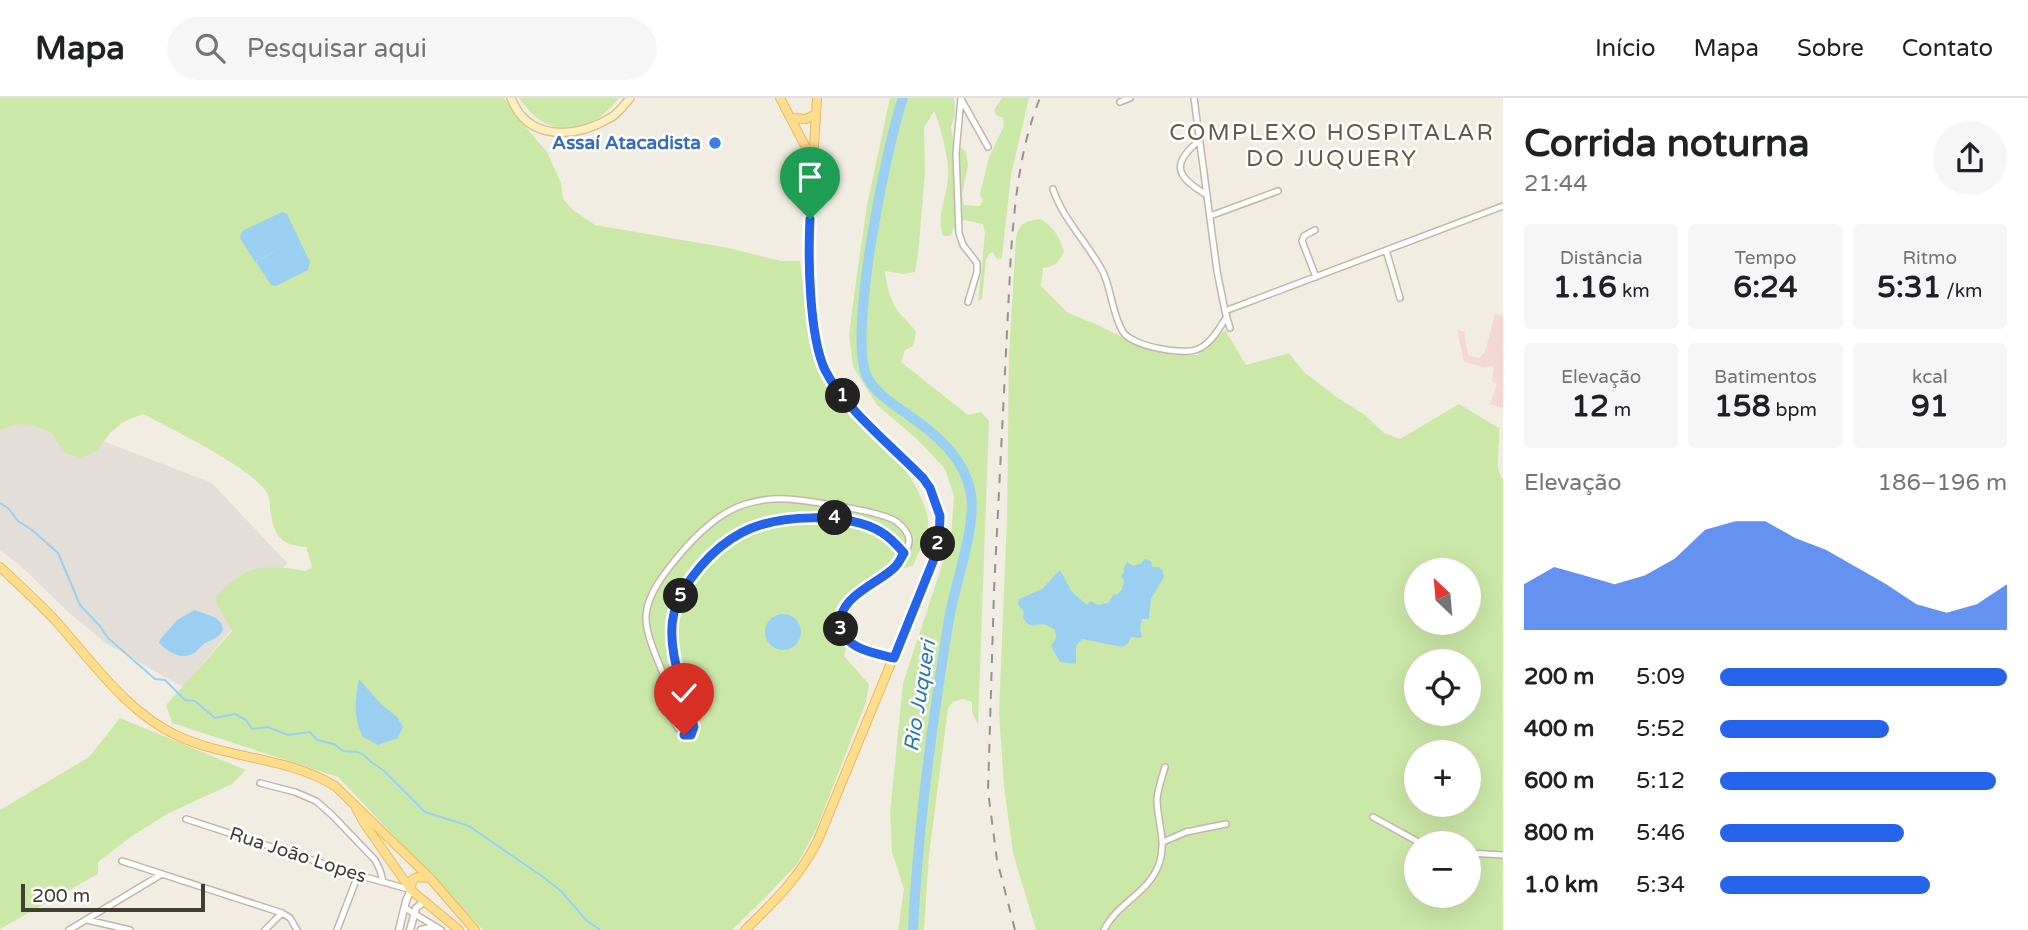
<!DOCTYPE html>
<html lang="pt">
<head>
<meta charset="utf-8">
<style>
	body { margin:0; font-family:"Varela Round",sans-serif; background:#f6f6f6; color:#202124; height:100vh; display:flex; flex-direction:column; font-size:26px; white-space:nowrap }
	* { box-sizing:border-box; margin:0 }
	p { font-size:23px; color:#757577 }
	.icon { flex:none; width:38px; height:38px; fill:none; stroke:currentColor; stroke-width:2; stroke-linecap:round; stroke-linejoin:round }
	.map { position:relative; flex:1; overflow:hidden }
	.drawer { display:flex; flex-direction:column; background:#fff; width:525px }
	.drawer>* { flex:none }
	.needle { width:46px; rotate:334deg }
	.fabs { position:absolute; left:1404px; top:460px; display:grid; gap:14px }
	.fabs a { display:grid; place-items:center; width:77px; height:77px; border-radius:50%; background:#fff; box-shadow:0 7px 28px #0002; font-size:35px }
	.scale { position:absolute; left:21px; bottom:18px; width:184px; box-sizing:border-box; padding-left:7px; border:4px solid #433d33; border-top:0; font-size:19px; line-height:24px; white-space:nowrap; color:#433d33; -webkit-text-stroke:5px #fff; paint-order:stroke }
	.pin { position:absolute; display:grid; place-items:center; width:60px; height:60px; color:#fff; margin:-72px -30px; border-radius:50% 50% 50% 0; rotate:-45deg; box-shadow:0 0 7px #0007 }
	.pin .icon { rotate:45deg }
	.km { position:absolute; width:35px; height:35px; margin:-18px; border-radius:50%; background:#222; color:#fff; font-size:19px; line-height:35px; text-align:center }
	.round { display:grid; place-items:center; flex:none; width:74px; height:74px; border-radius:37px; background:#f6f6f6 }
	.overview { display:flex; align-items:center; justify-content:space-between; height:119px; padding:0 21px }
	h1 { font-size:38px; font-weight:700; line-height:52px }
	.stats { display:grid; grid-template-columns:repeat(3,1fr); gap:10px; height:119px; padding:7px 21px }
	.stats div { display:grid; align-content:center; border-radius:7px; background:#f6f6f6; text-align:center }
	.stats b { font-size:30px; font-weight:700 }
	.stats small { font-size:19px; font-weight:400 }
	.stats p { font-size:19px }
	.chart { height:196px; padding:14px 21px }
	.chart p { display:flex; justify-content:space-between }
	.chart svg { width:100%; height:126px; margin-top:7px; fill:#2563eb; opacity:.7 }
	ul { padding:0 21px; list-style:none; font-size:23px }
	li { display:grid; grid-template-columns:112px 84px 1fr; align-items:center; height:52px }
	li i { height:18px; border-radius:9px; background:#2563eb }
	header { display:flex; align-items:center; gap:42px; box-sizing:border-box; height:98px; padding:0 35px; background:#fff; border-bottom:2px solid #e0e0e0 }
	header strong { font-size:33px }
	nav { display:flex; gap:38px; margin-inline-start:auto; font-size:24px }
	.search { width:490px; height:63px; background:#f6f6f6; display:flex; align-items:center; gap:18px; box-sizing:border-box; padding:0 24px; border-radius:38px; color:#757577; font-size:26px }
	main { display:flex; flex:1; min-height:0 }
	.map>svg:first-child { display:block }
	.industrial { fill:#e3ded7 }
	.medical { fill:#f3d8d4 }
	.green { fill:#cce8a9; fill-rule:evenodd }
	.water { fill:#9bcff2 }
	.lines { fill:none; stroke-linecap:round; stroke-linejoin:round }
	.stream { stroke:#9bcff2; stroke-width:2 }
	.river { stroke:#9bcff2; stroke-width:10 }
	.minor-casing { stroke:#c0b7a8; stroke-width:8 }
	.tertiary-casing { stroke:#c0b7a8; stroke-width:9 }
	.secondary-casing { stroke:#d7c392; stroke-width:10 }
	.primary-casing { stroke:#e6bb5b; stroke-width:10 }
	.minor { stroke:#fff; stroke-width:5 }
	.tertiary { stroke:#fff; stroke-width:6 }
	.secondary { stroke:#ffefbf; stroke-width:7 }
	.primary { stroke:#ffdd8e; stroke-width:8 }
	.rail { stroke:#939393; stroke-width:2; stroke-dasharray:9 9; stroke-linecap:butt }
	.route-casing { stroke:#fff; stroke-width:14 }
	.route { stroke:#2563eb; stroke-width:9 }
	.shop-dot { fill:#3f7fe0; stroke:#fff; stroke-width:2.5 }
	.labels { text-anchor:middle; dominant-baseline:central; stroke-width:5; stroke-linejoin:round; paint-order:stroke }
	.shop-label { font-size:19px; font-weight:bold; fill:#366cbe; stroke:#fff; text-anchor:end }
	.street-label { font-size:19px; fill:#433d33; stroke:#fff }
	.water-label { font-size:21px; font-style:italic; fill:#2a79b1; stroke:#fff }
	.quarter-label { font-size:23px; letter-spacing:2px; fill:#665a4a; stroke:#fff }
</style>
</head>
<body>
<header>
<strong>Mapa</strong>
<div class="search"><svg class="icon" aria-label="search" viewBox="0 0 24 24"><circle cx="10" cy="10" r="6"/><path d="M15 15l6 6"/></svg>Pesquisar aqui</div>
<nav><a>Início</a><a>Mapa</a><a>Sobre</a><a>Contato</a></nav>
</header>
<main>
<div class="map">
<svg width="1503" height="832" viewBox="0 0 1503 832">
	<rect width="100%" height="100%" fill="#f2ede2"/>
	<!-- industrial -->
	<path class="industrial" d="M22,312l190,73 75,80 -104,124 -77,-44 -38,-31 -45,-44 -23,-18v-131z"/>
	<!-- medical -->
	<path class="medical" d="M1495,216l8,1v93l-13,-4 7,-20 -5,-2 2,-16 -10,1 -20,-5 -7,-32 7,1 4,24 11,3 6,-6z"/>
	<!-- green -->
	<path class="green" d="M0,0h504l15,21 28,33 14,31 2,16 10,11 22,15 134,23 52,13h19c6,41 6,88 28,124 26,42 71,63 92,110 3,8 8,18 8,26 1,14 -10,32 -15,45l-13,3 -10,-2 -19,9 -20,15 -16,23 3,19 8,16 -2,7 25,28 -3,18 -50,128 -19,34 -31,33 -34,33h-249l-145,-153 -166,-54 -6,-18 66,-74c-5,-12 -16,-22 -16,-34 33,-34 46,-33 90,-26l6,-4 -6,-20c-27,-2 -32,-12 -36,-38 0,-6 0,-12 -3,-16 -16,-26 -94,-63 -124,-79l-18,7 -14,11 -15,19 -14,7 -17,-5 -14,-21 -17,-6 -17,-2 -17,6z
		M519,0h100c-15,20 -40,36 -67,28 -14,-4 -25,-17 -33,-28z
		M890,0h64l1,17 -4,12 2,13 13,12 2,14 -6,29 2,10 16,1 3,-6 -3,-6 9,-37 15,-31 -1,-8 -7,-3 -2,-5 8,-12h27l-18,77 -9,82 -1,2 -5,-1 -3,-6 -4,2 -3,6 -4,39 -4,2 7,-67 -2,-10 -19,-4 -11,9 -2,7h-8c-7,-24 4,-37 5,-60 2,-14 -8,-52 -14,-65l-10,17 1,44 -7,83 -3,17 -11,2 -19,-3c1,12 5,28 12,39 6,8 14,14 19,22l-3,14 -8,4 -4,12 67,53 13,-3 8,9 -11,304 -6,-13v-10l-9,-3 -10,3 -5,6 -19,147 -5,75h-26l6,-41 -12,-37 -2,-39 13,-130 48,-145 3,-42 -9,-27 -27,-29 -41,-35 -24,-38 -4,-33 7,-53 11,-76z
		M1040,121c14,8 19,17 24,32 -5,11 -9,16 -21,17l-2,18 27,27 30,12 29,15 54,15h16l28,-25 21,35 43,-12 15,19 31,24 30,19 19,18 16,6 59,-35 40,24c2,17 -6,37 4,52v450h-467l-23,-77 -9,-67 -5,-73 8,-196 2,-163 7,-116c4,-16 9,-16 24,-19zM1416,472h52v53h-52zM1416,564h52v52h-52zM1416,654h52v53h-52zM1416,746h52v52h-52z
		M120,620l126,52 -14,14 -63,29 -37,23 -34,26v12l-98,55v-119l89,-53z"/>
	<!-- water -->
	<path class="water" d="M282,114l5,2 23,48 -2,8 -32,16 -5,-1 -15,-23 30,-17 -31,17 -15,-24 1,-5 3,-3z
		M1145,461l6,2 1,6h7l4,4 1,6 -13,22 -2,20h-7l-2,10 2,8 -2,1 -9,-1 -3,7 -6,3 -40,-8 -6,7v18l-16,-2 -9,-16 5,-8 -1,-8c-8,-6 -13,-7 -22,-4l-7,-3 -3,-6 1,-5 -6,-8 1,-5 23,-10 18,-19 12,22 15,13 4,-4 7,4 10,-2 6,-9 3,1 5,-6 2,-8 -3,-5 3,-4v-4l3,-6 6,4 7,-2z
		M195,512l21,8 6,6 1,6c-5,9 -11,9 -19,14 -3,2 -5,5 -8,8 -14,9 -27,1 -37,-9l1,-3 17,-20z
		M765 534a18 18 0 1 1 36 0a18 18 0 1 1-36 0Z
		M359,581l22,25 16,13 6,10 -5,11 -20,7 -15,-8c-10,-19 -8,-38 -4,-58z"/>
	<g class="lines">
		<!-- stream -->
		<path class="stream" d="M0,405l8,5 10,13 14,9 26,23 22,52 19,20 9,13 47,41 10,1 20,20 10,1 20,17 20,-4 11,6 6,9 16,-2 20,8 22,-3 7,8 17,4 9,7 15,1 7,4 6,6 12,8 42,42 44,14 74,51 18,14 25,29 14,10"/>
		<!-- river -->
		<path class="river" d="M903,0c-16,45 -57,243 -35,281 9,15 25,25 39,35 28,19 59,45 64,81 5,33 -16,89 -22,124 -17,103 -31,207 -36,311"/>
		<!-- minor casing -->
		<g class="minor-casing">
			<path id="minor" d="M961,0l-5,55 3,80 4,12 14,18v9l-9,30
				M1194,0l23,173 8,40 5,17
				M961,1l27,48
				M1120,4l10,-4
				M1200,42c-30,24 -24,37 7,55
				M1053,91c10,31 35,54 50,83 9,19 9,42 20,60 9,14 61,24 75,17 13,-5 21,-21 28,-31
				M1210,118l68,-25
				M1315,132l-11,6 -2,5 14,36
				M1386,152l14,48
				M1225,213l278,-105
				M893,560c-24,-6 -55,-11 -52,-43l12,-17 42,-31c5,-7 15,-18 14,-28 -1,-6 -7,-13 -12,-17 -15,-11 -87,-21 -109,-23 -14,-1 -29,1 -42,5 -28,8 -52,33 -70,55 -13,16 -28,35 -30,56 -1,24 17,53 23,76l-1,3 -5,3c6,13 11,33 25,39l6,-4v-5c-9,-35 -29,-79 -20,-114 9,-32 39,-65 67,-80 35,-19 106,-21 140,-1 9,5 16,13 23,21
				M260,685l35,9 21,9 16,14 43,45 5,10 3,11
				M1373,719l49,27
				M186,721l172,56 50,14
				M1163,744l23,-10 40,-8
				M1468,755l35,2
				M122,763l160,52 8,5 7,12
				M405,810l36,22
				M87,822l43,10
				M69,832l93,-56
				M265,832l17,-17
				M337,832l21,-55
				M1104,832c13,-27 45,-37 55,-66 8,-23 -2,-43 -2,-65 1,-11 5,-22 8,-32"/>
		</g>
		<!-- tertiary casing -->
		<g class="tertiary-casing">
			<path id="tertiary" d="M399,832l7,-29 5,-11
				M410,832l6,-22 9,-7
				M421,832l14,-3"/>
		</g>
		<!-- secondary casing -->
		<g class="secondary-casing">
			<path id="secondary" d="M511,0c17,44 65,40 99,20 8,-4 14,-13 20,-20"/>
		</g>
		<!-- primary casing -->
		<g class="primary-casing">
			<path id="primary" d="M780,0l33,63
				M792,20l14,1 10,-5
				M0,469c18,17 37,34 54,52 37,41 72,93 124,117 50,23 110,21 157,50l95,92 45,52
				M356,710l8,15 47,67 48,40
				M411,792l1,-10 5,-3 13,1
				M745,832c30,-29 54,-52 73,-90l116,-281c3,-10 6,-21 6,-31 2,-61 -91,-105 -116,-160 -7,-17 -8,-35 -11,-52 -8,-72 0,-146 4,-218"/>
		</g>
		<!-- minor -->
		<use href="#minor" class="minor"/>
		<!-- tertiary -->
		<use href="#tertiary" class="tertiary"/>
		<!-- secondary -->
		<use href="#secondary" class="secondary"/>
		<!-- primary -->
		<use href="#primary" class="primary"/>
		<!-- rail -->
		<path class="rail" d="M1015,832l-18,-70 -9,-69 6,-200 17,-339c4,-52 9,-105 29,-154"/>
	</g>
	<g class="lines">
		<!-- route casing -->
		<g class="route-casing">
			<path id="route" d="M684,637h7l3,-8c-9,-34 -29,-79 -20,-114 9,-32 39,-65 67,-80 35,-19 106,-21 140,-1 9,5 16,13 23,21 -3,5 -5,10 -9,14 -17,17 -58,30 -54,58 2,24 34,28 53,33l40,-99 5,-18 1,-25 -10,-28 -7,-10c-30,-31 -79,-70 -98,-108 -16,-34 -17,-113 -15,-151"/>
		</g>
		<!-- route -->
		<use href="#route" class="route"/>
	</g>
	<!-- markers -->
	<circle class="shop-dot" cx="715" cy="45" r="7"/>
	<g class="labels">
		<!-- shop labels -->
		<g class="shop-label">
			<text x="701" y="45">Assaí Atacadista</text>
		</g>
		<!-- street labels -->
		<g class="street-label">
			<text transform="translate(298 757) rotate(18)">Rua João Lopes</text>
		</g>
		<!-- water labels -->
		<g class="water-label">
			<text transform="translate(920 598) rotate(-81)">Rio Juqueri</text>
		</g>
		<!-- quarter labels -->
		<g class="quarter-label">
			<text x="1332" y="35">COMPLEXO HOSPITALAR<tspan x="1332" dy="26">DO JUQUERY</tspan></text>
		</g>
	</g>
</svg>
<div class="fabs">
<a><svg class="needle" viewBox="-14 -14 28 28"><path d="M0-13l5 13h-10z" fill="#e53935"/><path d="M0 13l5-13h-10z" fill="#757577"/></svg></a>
<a><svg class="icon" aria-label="locate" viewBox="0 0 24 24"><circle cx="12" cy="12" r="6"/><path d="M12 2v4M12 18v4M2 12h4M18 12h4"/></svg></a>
<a>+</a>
<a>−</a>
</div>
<div class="scale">200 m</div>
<div class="pin" style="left:810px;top:121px;background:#1e9e55"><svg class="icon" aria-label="arrive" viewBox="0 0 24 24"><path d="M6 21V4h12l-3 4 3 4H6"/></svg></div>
<div class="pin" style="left:684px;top:637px;background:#d93025"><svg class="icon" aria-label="check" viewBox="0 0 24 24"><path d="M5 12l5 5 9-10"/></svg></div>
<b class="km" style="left:843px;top:298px">1</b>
<b class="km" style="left:938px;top:446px">2</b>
<b class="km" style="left:841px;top:531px">3</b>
<b class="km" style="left:835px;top:420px">4</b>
<b class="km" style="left:681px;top:498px">5</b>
</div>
<section class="drawer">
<div class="overview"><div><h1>Corrida noturna</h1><p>21:44</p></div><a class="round"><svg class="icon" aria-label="share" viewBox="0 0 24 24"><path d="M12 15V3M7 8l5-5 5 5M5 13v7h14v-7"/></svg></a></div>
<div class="stats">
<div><p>Distância</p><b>1.16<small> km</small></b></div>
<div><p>Tempo</p><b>6:24</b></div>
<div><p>Ritmo</p><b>5:31<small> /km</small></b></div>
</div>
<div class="stats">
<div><p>Elevação</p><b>12<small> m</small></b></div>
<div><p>Batimentos</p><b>158<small> bpm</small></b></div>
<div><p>kcal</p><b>91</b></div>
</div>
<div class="chart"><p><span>Elevação</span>186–196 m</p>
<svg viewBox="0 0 160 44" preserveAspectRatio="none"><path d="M0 44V28L10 22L20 25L30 28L40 25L50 19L60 9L70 6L80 6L90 12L100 16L110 22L120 28L130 35L140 38L150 35L160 28V44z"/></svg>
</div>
<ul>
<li><b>200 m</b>5:09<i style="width:100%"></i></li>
<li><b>400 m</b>5:52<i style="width:59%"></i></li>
<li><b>600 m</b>5:12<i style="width:96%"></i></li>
<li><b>800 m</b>5:46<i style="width:64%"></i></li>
<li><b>1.0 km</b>5:34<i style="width:73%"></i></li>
</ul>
</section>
</main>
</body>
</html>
